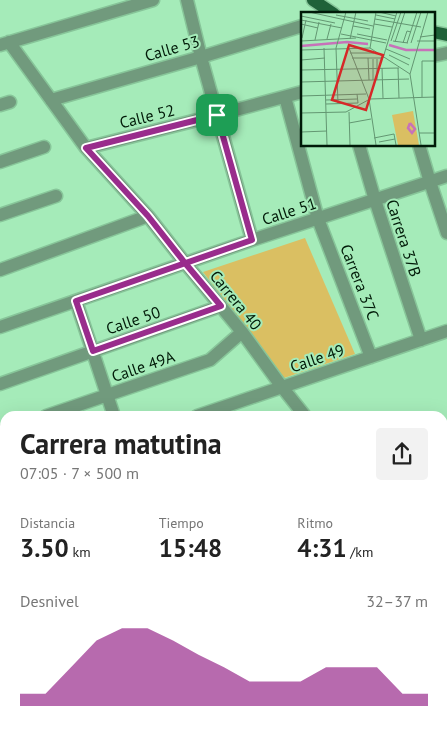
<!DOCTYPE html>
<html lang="es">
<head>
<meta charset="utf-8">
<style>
	body { margin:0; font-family:"PT Sans",sans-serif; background:#f2f2f2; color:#222; height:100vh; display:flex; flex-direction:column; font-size:19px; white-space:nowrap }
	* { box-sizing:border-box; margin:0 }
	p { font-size:16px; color:#767676 }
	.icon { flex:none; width:28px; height:28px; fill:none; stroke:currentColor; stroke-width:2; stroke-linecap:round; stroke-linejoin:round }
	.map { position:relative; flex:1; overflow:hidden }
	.side { position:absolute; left:0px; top:411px; width:448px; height:321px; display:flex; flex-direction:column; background:#fff; border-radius:15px 15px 0 0; box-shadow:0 5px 20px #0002 }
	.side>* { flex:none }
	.pin { position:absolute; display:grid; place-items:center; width:42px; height:42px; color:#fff; margin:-21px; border-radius:10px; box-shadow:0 2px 8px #0006 }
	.round { display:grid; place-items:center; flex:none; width:52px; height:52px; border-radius:5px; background:#f2f2f2 }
	.headline { display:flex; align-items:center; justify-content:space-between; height:85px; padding:0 20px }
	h1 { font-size:28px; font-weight:600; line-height:38px }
	.figures { display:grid; grid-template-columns:repeat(3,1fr); gap:8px; height:85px; padding:5px 20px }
	.figures div { display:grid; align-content:center }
	.figures b { font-size:25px; font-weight:600 }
	.figures small { font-size:14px; font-weight:400 }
	.figures p { font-size:14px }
	.chart { height:140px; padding:10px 20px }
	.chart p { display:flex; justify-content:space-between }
	.chart svg { width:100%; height:90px; margin-top:5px; fill:#992c8c; opacity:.7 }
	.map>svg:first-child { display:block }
	.green { fill:#dabf62 }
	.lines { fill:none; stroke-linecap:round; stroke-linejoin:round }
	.minor-casing { stroke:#87c599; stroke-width:15 }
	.major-casing { stroke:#87c599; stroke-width:15 }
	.minor { stroke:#719a7d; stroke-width:12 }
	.major { stroke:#1f6239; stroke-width:12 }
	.route-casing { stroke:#fff; stroke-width:10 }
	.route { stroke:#992c8c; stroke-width:6 }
	.labels { text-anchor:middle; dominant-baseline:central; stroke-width:4; stroke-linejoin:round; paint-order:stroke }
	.street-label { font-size:16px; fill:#001a08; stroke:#a5ebb9 }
	.inset-river { fill:none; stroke:#c772b9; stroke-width:2.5 }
	.inset-road { fill:none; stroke:#639772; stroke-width:1 }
	.view { fill:#d62828; fill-opacity:0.15; stroke:#d62828; stroke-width:2.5 }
	.inset-edge { fill:none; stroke:#001a08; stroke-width:2.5 }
</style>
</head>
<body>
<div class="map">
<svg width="447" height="732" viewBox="0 0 447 732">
	<rect width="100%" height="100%" fill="#a5ebb9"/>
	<!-- green -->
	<path class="green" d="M305,238l50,116 -71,24 -81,-106z"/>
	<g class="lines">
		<!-- minor casing -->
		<g class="minor-casing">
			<path id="minor" d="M187,0l14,57 51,183
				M9,42l77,106 62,68 37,47 57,69 40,55 23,29
				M0,45l153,-45
				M433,56l14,-3
				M285,97l33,122 53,138
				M51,100l150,-43 101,-31
				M0,105l10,-3
				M359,145l16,55 46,140
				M419,145l11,37 17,51
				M86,148l131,-33 85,-23
				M0,162l44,-15
				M0,215l56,-19
				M0,270l148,-54
				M76,301l38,115
				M0,327l252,-87 195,-64
				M0,384l221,-78
				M46,416l164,-56 32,-28
				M197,416l250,-85
				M0,432l5,-2
				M0,483l5,-2
				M0,517l5,14
				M0,546l5,-2
				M0,606l5,-1
				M0,668l5,-2
				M73,728l1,4
				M0,730l6,-2
				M167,732l14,-4"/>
		</g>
		<!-- major casing -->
		<g class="major-casing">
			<path id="major" d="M313,0l21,14
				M433,32l14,3
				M442,596l5,-6
				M442,632l5,-10
				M321,732l4,-4
				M347,732l5,-4"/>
		</g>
		<!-- minor -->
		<use href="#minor" class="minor"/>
		<!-- major -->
		<use href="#major" class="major"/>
	</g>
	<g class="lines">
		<!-- route casing -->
		<g class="route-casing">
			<path id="route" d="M217,115l35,125 -176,61 17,50 128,-45 -36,-43 -37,-47 -62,-68 131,-33"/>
		</g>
		<!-- route -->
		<use href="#route" class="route"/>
	</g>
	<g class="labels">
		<!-- street labels -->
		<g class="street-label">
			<text transform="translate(172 48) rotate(-16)">Calle 53</text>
			<text transform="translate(147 116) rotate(-14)">Calle 52</text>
			<text transform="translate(289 211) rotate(-18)">Calle 51</text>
			<text transform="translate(404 238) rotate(72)">Carrera 37B</text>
			<text transform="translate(360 282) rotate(69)">Carrera 37C</text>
			<text transform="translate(236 300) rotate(51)">Carrera 40</text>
			<text transform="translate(133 320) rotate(-19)">Calle 50</text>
			<text transform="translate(317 358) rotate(-19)">Calle 49</text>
			<text transform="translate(143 366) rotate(-19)">Calle 49A</text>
		</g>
	</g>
	<!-- overview -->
	<g transform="translate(301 12)">
		<rect width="134" height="134" fill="#a5ebb9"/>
		<path d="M112,99l6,34h-21l-6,-30z" fill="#dabf62"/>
		<path class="inset-river" d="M88,33l17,5h29M0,34l46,-4 21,2M109,111l5,6 -3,4 -4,-5 2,-5"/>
		<path class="inset-road" d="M8,0l64,14M75,0l-6,36 40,26 11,71M78,0l17,4M35,3l32,6M75,3l19,4M0,4l34,7M74,7l46,8M0,8l41,8M0,12l17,4M73,12l18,3M52,14l17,3M40,22l45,9M56,22l30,6M119,25l15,-2M1,26l4,-18M26,27l4,-15M49,27l6,-27M14,28l4,-18M0,29l55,-3M90,29l10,-29M92,29l15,2M116,29h18M94,30l10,-30M102,31l4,-12 4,1M106,31l10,-31M110,31l10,-31M23,36l3,97M48,36l20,51 7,46M85,37l24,10M0,38l69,-2M49,41h24M88,43l20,10M51,46h31l14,-46M67,46l1,22M72,47v21M76,47v21M0,48l24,-2M81,56l1,30M97,56l1,30M0,58l98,-2M109,62l18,-62M0,70l108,-3M0,84l65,-2M121,85v-36h13M25,88l31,-1M25,92l32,-1 -1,-9M37,92l-2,-56 10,-36M48,100l1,33M0,101l45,-1 24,-13 65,-2M48,111l22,-4M0,120l26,-1M118,121h16M73,126l20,-4 2,11M78,130l16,-3"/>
		<path class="view" d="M48,33l34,10 -17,55 -34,-10z"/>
		<rect width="134" height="134" class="inset-edge"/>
	</g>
</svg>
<div class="pin" style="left:217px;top:115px;background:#1e9e55"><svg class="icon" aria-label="arrive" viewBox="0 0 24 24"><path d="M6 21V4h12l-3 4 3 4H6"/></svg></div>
<section class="side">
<div class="headline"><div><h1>Carrera matutina</h1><p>07:05 · 7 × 500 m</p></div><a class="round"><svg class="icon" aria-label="share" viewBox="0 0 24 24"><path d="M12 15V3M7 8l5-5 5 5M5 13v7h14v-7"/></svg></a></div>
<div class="figures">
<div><p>Distancia</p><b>3.50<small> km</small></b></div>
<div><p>Tiempo</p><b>15:48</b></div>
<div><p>Ritmo</p><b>4:31<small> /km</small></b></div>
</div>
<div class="chart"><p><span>Desnivel</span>32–37 m</p>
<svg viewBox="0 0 160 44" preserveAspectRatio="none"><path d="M0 44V38L10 38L20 25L30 12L40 6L50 6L60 12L70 19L80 25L90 32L100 32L110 32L120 25L130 25L140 25L150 38L160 38V44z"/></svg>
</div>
</section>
</div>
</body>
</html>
